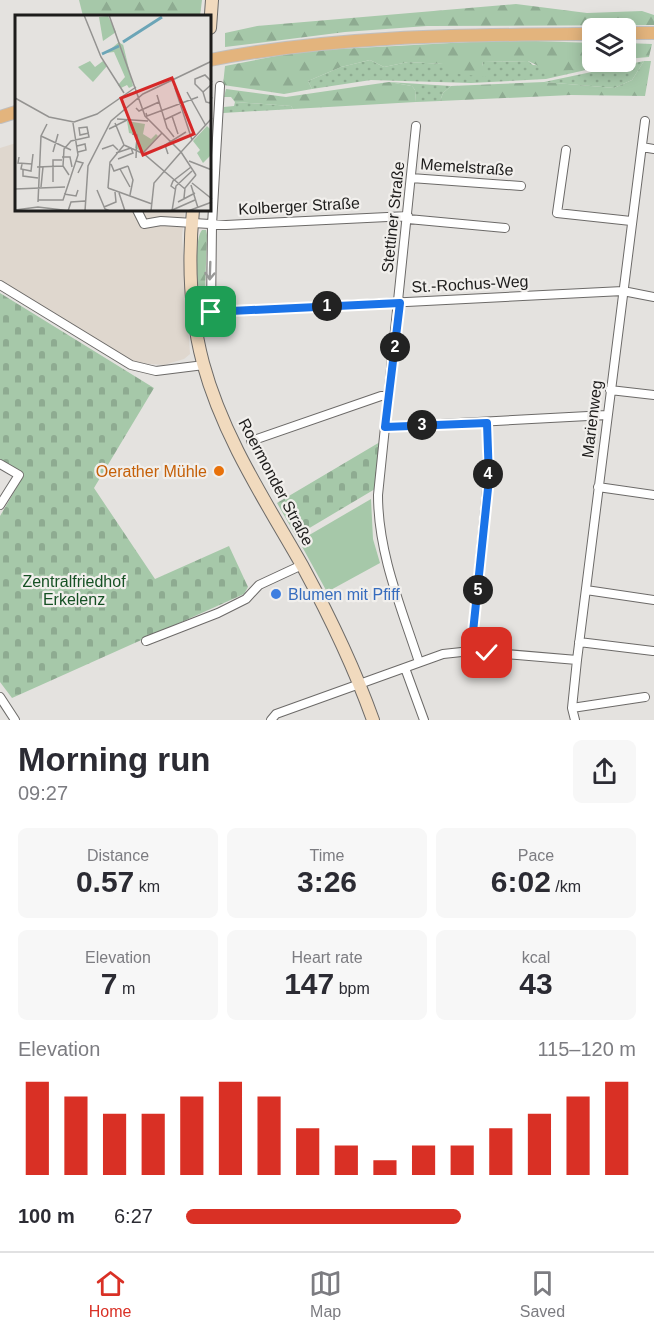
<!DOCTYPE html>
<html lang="en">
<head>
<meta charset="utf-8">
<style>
	body { margin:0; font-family:Arial,sans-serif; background:#f7f7f7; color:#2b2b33; height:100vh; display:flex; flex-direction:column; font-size:22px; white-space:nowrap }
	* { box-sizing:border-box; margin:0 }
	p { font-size:20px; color:#7c7c81 }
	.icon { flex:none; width:33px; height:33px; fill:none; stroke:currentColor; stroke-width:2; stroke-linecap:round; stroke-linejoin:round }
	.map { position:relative; height:720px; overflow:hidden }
	.details { display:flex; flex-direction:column; background:#fff; flex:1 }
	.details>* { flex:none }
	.fabs { position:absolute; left:582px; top:18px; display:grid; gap:12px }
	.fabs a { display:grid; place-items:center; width:54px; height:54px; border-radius:9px; background:#fff; box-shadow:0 3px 15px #0003; font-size:30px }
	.pin { position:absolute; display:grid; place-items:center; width:51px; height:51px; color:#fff; margin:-26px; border-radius:12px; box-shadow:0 3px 9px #0006 }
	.km { position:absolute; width:30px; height:30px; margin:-15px; border-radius:50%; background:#222; color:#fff; font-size:16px; line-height:30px; text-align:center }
	.round { display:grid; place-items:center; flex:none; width:63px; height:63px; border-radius:9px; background:#f7f7f7 }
	.overview { display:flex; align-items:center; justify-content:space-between; height:102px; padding:0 18px }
	h1 { font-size:33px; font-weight:800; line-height:45px }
	.metrics { display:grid; grid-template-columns:repeat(3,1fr); gap:9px; height:102px; padding:6px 18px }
	.metrics div { display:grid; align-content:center; border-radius:9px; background:#f7f7f7; text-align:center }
	.metrics b { font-size:30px; font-weight:800 }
	.metrics small { font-size:16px; font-weight:400 }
	.metrics p { font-size:16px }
	.chart { height:168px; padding:12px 18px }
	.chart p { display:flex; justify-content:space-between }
	.chart svg { width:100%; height:108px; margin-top:6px; stroke:#d93025; stroke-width:6 }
	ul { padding:0 18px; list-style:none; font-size:20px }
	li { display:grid; grid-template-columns:96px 72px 1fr; align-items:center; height:45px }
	li i { height:15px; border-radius:8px; background:#d93025 }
	.menu { display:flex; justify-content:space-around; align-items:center; height:84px; border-top:2px solid #e1e1e2; background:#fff; font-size:16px; color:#7c7c81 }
	.menu a { display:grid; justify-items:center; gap:3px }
	.menu .on { color:#d93025 }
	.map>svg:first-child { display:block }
	.built { fill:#dfd7ce }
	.grass { fill:url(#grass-dots) }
	.forest { fill:url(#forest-firs) }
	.cemetery { fill:url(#cemetery-stones) }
	.pitch { fill:#a6c8a9 }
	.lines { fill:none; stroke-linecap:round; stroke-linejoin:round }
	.minor-casing { stroke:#6c6a68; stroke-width:10 }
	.secondary-casing { stroke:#6c6a68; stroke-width:14 }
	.primary-casing { stroke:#c0bfbf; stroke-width:14 }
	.minor { stroke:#fff; stroke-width:8 }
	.secondary { stroke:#f1dabe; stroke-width:12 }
	.primary { stroke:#e3b47d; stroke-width:12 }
	.oneway { stroke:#999998 }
	.route-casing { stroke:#fff; stroke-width:12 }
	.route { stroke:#1a73e8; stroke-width:8 }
	.food-dot { fill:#e8710a; stroke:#f1efec; stroke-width:2 }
	.shop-dot { fill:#3f7fe0; stroke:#f1efec; stroke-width:2 }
	.labels { text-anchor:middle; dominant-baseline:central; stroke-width:4.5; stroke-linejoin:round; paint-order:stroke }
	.street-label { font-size:16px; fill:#1d1c1b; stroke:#f1efec }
	.food-label { font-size:16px; fill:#c56008; stroke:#f1efec; text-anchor:end }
	.park-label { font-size:16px; fill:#165124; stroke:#f1efec }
	.shop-label { font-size:16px; fill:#366cbe; stroke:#f1efec; text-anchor:start }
	.inset-river { fill:none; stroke:#6ba5b7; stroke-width:3 }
	.inset-road { fill:none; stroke:#949391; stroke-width:1.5 }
	.view { fill:#d62828; fill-opacity:0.15; stroke:#d62828; stroke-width:3 }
	.inset-edge { fill:none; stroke:#1d1c1b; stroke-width:3 }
</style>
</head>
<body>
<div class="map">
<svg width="654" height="720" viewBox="0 0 654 720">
	<defs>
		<pattern id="grass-dots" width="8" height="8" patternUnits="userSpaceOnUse" patternTransform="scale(1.5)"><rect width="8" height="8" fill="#a6c8a9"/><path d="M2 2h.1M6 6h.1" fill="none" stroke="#8eab91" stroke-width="1.8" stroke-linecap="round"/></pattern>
		<pattern id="forest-firs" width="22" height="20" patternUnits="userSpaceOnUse" patternTransform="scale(1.5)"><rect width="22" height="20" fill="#a6c8a9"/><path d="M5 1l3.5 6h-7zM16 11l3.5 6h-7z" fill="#8eab91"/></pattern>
		<pattern id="cemetery-stones" width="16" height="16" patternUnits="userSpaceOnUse" patternTransform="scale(1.5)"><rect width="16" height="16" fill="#a6c8a9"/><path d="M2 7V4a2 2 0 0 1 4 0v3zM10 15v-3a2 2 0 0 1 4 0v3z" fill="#8eab91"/></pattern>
	</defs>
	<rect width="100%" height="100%" fill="#e4e2df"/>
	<!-- built -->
	<path class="built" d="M16,143v67h169l-3,26 8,118 -6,5 -20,6 -27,-2 -137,-80v-135z"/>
	<!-- grass -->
	<path class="grass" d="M370,60l14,7 24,-5 74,4 1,-4 45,-1 5,4 59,3 8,-6h21l-75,17 -75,4 -100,-3 -59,9 -4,-8 33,-14z
		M644,61l-12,19 -18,8 -70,-6z
		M389,82l62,4 -8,7 -3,8 -24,1 -1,-12 -3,-4z
		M235,102l56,4 2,3 -70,4 1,-6 10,-1z"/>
	<!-- forest -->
	<path class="forest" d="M79,0h123l-2,16h-117z
		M516,4l71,9 55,-2 12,4v10l-227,1 -82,6 -120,15v-14l32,-7z
		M507,40l85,3v19h13l-13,6 -41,4 -23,-11 -45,1 -1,4 5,6 -1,5 -35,-4 -8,-9 -35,-2 -24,5 -14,-7 -29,7 -33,14 4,8 -28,5 -61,-9 2,-19 77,-15z
		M626,43l26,1 -3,13 -23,2z
		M644,61h7l-6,35 -74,-1 -131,6 3,-8 8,-7 93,-4 70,6 18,-8z
		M389,82l23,4 3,4 1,12 -123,7 -2,-3 -56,-4 -4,-5h-7l2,-8 60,8z
		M202,230h4l1,5 -2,56 3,23 -5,1 -5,-7c1,-17 -5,-68 4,-78z"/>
	<!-- cemetery -->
	<path class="cemetery" d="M0,293l154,95 -60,100 61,91 74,-33 19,41 -4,7 -232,104 -12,-16v-166l24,-41 -24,-15z
		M380,442l-5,47 -79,47 -19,-33z"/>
	<!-- pitch -->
	<path class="pitch" d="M371,499l2,40 7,24 -53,29 -28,-51z"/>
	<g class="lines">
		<!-- minor casing -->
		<g class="minor-casing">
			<path id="minor" d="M220,86l-8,139 -1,87 412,-21 31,6
				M416,126l-38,369c0,58 23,112 41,167
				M642,147l12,2
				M566,150l-9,63 74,8
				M411,178l110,8
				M137,210l7,14 17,-3 65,4 182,-9
				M408,219l97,9
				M0,285l131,80 25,6 48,-6
				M610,390l44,5
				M385,427l222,-12
				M251,441l130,-45h8
				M0,464l19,11 -19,30
				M598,487l56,8
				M586,590l68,10
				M146,641l72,-28 28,-14 13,-14 43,-20
				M579,642l74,9
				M471,651l17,-172 -1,-56
				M405,668l19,52
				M0,697l15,23
				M572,708l73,-11
				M271,720l5,-6 167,-60 28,-3 106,9
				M575,720l-3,-12 5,-48 68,-539"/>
		</g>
		<!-- secondary casing -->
		<g class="secondary-casing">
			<path id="secondary" d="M210,28l2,-28
				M193,210c-5,51 -3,104 10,153 20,74 63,139 100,204 27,50 51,100 70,153"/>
		</g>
		<!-- primary casing -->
		<g class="primary-casing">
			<path id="primary" d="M626,33h28
				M210,60c127,-25 254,-25 382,-26
				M0,117l16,-5"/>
		</g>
		<!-- minor -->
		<use href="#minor" class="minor"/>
		<!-- secondary -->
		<use href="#secondary" class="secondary"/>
		<!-- primary -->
		<use href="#primary" class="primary"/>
	</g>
	<!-- one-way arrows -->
	<defs><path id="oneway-shaft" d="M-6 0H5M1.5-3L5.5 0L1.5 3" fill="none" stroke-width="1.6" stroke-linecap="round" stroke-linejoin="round" transform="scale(1.5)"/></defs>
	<use class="oneway" href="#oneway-shaft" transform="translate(210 271) rotate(92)"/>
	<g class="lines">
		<!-- route casing -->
		<g class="route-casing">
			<path id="route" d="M211,312l189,-9 -15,124 102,-4 2,56 -18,172 16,2"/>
		</g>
		<!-- route -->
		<use href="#route" class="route"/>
	</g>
	<!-- markers -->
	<circle class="food-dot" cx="219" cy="471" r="6"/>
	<circle class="shop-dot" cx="276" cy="594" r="6"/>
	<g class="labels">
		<!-- street labels -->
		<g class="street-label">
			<text transform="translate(467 167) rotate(4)">Memelstraße</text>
			<text transform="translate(299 206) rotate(-3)">Kolberger Straße</text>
			<text transform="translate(393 217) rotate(-84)">Stettiner Straße</text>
			<text transform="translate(470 284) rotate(-3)">St.-Rochus-Weg</text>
			<text transform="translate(592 419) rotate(-83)">Marienweg</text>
			<text transform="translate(276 482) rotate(62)">Roermonder Straße</text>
		</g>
		<!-- food labels -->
		<g class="food-label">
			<text x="207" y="471">Oerather Mühle</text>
		</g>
		<!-- park labels -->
		<g class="park-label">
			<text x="74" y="581">Zentralfriedhof<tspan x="74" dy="18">Erkelenz</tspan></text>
		</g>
		<!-- shop labels -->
		<g class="shop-label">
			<text x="288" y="594">Blumen mit Pfiff</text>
		</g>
	</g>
	<!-- overview -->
	<g transform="translate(15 15)">
		<rect width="196" height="196" fill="#e4e2df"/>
		<path d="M93,1l8,16 -13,9 -4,-24zM107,25l11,46 -4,2 -2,-3 -6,3 -3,-3 7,-8 -11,-25 -8,1 13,-11 4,3zM75,46l5,6 8,-6 4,5 -14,16 -15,-15zM192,111l4,4v25l-8,8 -6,-10 3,-3 -7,-9z" fill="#a6c8a9"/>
		<path d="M112,106l18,3 -2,10 8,5 5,-5 2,2 -14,17 -9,-5 2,-13 -8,-2z" fill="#a6c8a9"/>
		<path class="inset-river" d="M108,27l39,-25M87,39l17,-8"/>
		<path class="inset-road" d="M69,0l17,42 23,36M94,0l36,101 36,36 -27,31 -3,28M197,67l-7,-7 -10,4v5l8,8 9,-8M160,73l17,52M172,77l19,34M188,77l3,10 4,1 2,-6M142,80l10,33 7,9M0,83l34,19 25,5M121,93l3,3 20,-9M131,98l1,3 51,-19M157,101l6,18M102,104l31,2M149,105l17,-8M59,107l23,-8 39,-27M100,108l9,22M94,114l18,-9M117,119l5,1 -1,23M26,121l30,14M62,131l8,-2 1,6 -8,2M87,134l11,-4 5,5M38,137l5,-18M101,138l15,-5 2,5 -15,6M128,138l19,-20M153,139l-3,-9 21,-13M4,142l-1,6 14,1M47,142h8l2,10M61,146l7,2 -5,10M174,146l23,9M7,149l-1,5 10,2 2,-17M96,149l3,7 14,-5M113,151l5,14 -3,15M22,152l26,-1M105,154l10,18M8,155v6l15,2M54,160l-6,-9 1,-17 7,-8 18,-4 -2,-10 -8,1 1,7 9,-2M181,160l-15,-23 31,-34M38,167v-22h9M177,168l20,16M176,170l7,23M26,172l2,-20M93,173l2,-26 14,-17 20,9 41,35M93,173l44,16M0,174l50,-2M160,174l-4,-3 2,-5 18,-14M82,175l8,19 5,2M104,178l6,18M49,179l12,2 2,-6M169,183l1,-10 11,-13M23,185h25l15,-45 -5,-32M23,187l3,-66 6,-12M163,187l17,-9M89,192l12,-5 -1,-10M0,195l23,-3 33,4M53,196l3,-9 14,-1M70,196l3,-45 23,-45 32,-27 69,-33M155,196l25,-11M157,196l4,-25 16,-15M173,196l24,-9"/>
		<path class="view" d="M157,63l22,56 -51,21 -22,-57z"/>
		<rect width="196" height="196" class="inset-edge"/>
	</g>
</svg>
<div class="fabs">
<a><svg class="icon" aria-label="layers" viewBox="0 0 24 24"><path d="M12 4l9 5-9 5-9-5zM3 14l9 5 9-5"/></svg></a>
</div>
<div class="pin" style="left:211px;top:312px;background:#1e9e55"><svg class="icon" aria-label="arrive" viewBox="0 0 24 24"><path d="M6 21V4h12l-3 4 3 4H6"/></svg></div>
<div class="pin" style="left:487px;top:653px;background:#d93025"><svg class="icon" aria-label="check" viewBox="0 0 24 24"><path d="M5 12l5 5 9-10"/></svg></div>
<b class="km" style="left:327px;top:306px">1</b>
<b class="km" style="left:395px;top:347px">2</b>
<b class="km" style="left:422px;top:425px">3</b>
<b class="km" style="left:488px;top:474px">4</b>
<b class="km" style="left:478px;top:590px">5</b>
</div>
<section class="details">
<div class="overview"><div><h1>Morning run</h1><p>09:27</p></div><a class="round"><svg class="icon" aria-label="share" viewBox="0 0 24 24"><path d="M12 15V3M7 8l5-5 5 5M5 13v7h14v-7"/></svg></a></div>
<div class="metrics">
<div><p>Distance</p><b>0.57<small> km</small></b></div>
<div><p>Time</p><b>3:26</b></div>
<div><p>Pace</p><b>6:02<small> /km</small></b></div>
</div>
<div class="metrics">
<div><p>Elevation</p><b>7<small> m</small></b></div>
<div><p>Heart rate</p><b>147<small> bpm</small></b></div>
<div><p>kcal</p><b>43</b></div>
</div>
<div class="chart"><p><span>Elevation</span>115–120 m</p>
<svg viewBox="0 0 160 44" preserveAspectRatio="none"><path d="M5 44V6M15 44V12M25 44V19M35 44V19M45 44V12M55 44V6M65 44V12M75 44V25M85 44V32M95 44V38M105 44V32M115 44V32M125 44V25M135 44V19M145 44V12M155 44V6"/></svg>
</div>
<ul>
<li><b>100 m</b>6:27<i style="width:61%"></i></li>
</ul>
</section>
<nav class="menu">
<a class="on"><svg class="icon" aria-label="home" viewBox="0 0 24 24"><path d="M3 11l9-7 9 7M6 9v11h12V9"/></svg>Home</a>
<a><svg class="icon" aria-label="map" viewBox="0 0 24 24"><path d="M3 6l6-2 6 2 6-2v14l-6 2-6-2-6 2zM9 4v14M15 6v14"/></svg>Map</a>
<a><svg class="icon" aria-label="saved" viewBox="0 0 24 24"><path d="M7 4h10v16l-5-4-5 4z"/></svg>Saved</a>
</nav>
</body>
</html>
